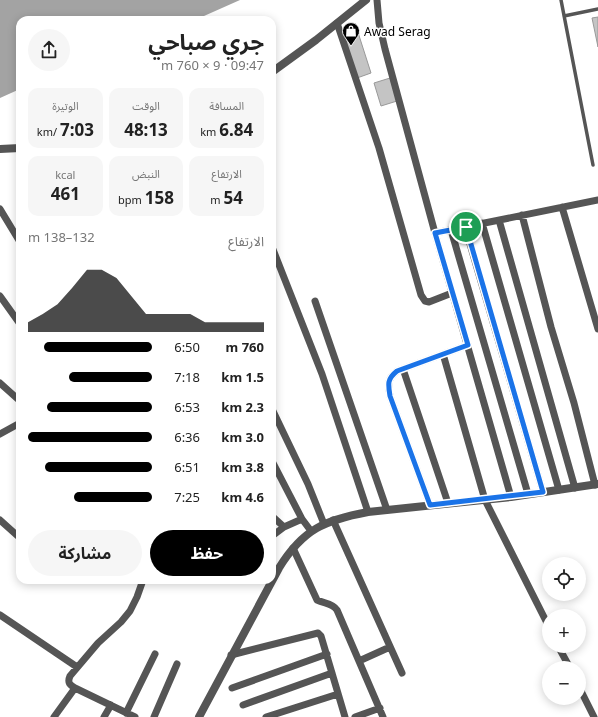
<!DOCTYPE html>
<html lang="ar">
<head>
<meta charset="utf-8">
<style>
	body { margin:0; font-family:"Noto Sans","Noto Sans Arabic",sans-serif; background:#f6f6f6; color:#222; direction:rtl; height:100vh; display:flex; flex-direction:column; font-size:15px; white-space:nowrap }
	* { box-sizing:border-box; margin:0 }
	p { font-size:13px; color:#767676 }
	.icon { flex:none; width:22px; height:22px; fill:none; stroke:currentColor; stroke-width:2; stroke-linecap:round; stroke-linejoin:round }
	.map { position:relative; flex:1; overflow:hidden; direction:ltr }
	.drawer { position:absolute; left:16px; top:16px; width:260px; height:568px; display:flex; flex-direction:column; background:#fff; border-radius:12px; box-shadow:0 2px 10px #0003; direction:rtl }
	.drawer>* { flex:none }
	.fabs { position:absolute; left:542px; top:557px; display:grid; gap:8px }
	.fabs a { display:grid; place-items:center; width:44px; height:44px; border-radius:50%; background:#fff; box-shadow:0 2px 10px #0003; font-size:20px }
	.pin { position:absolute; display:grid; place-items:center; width:34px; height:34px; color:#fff; margin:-17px; border:2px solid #fff; border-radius:50%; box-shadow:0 1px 4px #0007 }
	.round { display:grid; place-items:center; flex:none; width:42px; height:42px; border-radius:21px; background:#f6f6f6 }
	.headline { display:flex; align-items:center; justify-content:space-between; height:68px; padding:0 12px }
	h1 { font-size:22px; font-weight:700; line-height:30px }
	.metrics { display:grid; grid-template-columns:repeat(3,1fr); gap:6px; height:68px; padding:4px 12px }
	.metrics div { display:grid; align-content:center; border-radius:10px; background:#f6f6f6; text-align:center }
	.metrics b { font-size:17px; font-weight:700 }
	.metrics small { font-size:11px; font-weight:400 }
	.metrics p { font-size:11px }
	.chart { height:112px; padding:8px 12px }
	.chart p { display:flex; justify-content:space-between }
	.chart svg { width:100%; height:72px; margin-top:4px; fill:#000; opacity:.7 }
	.action { display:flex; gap:8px; margin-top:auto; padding:8px 12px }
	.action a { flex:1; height:46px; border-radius:24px; background:#000; color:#fff; font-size:16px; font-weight:700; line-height:46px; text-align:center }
	.action a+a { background:#f6f6f6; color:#222 }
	ul { padding:0 12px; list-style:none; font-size:13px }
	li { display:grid; grid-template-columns:64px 48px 1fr; align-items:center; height:30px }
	li i { height:10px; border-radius:5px; background:#000 }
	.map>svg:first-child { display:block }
	.water { fill:#a3a3a3 }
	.building { fill:#c4c4c4; stroke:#999 }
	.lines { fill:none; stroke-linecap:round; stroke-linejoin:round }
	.service { stroke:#555; stroke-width:3.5 }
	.minor { stroke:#555; stroke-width:7 }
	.tertiary { stroke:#555; stroke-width:8 }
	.route-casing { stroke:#fff; stroke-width:8 }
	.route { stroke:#1a73e8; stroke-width:5 }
	.labels { text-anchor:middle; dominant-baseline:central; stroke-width:3; stroke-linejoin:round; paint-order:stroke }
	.poi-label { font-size:12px; fill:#000; stroke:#fff; text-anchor:start }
</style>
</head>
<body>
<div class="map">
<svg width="598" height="717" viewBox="0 0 598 717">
	<rect width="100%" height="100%" fill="#fff"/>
	<!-- water -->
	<path class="water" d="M0,0h240l-45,20h-175v69l-20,9z"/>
	<!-- building -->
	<path class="building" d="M598,17v30l-6,-29z
		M355,23l16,50 -14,5 -14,-40z
		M390,78l7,23 -16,5 -7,-23z"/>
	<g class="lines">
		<!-- service -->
		<path class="service" d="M561,0l32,165
			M564,16l34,-7"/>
		<!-- minor -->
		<path class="minor" d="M377,0l2,23 6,26 50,184 76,264
			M337,23l42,125 42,147 4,6 4,1 23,-9
			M562,207l36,122
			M0,209l20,33
			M522,215l29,112 23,76 21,82
			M499,220l76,268
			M482,223l77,267
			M465,227l78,265
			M451,230l77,264
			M435,233l163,-33
			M272,247l50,127 46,138
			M0,296l20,28
			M315,301l72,209
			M443,354l42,146 64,127
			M403,369l45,134
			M0,383l20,18
			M272,409l36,75 16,40
			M0,434l20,-11
			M272,461l30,58
			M430,505l-40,-109c-2,-12 -3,-17 7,-25l71,-26
			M272,516l12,11
			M0,520l20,18
			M333,520l69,153
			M272,536l12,-9 18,-8 9,12
			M293,548l24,52c8,4 15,3 20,10l46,107
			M0,615l77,52
			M558,646l12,22
			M231,655l87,-22 3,3 24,81
			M359,661l31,-14
			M579,687l15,30
			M75,688c-5,-3 -8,-5 -5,-12l28,-33 23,-21 9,-11 7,-14 6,-17
			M232,688l95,-34
			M243,705l89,-32
			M126,713l29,-59
			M54,717l21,-29 60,29
			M104,717l7,-12
			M154,717l23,-53
			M266,717l72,-23
			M355,717l25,-9"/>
		<!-- tertiary -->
		<path class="tertiary" d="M272,72l44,-32 50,-40
			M0,149l20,-1
			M199,717l80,-149c24,-39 46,-48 89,-56l143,-15 87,-13"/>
	</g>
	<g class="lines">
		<!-- route casing -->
		<g class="route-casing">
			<path id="route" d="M466,227l77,265 -113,13 -40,-109c-2,-12 -3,-17 7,-25l71,-26 -33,-112z"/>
		</g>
		<!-- route -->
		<use href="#route" class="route"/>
	</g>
	<!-- icons -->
	<defs>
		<g id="shop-pin" transform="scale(0.9)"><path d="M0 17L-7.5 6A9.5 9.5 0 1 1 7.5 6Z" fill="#000" stroke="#fff"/><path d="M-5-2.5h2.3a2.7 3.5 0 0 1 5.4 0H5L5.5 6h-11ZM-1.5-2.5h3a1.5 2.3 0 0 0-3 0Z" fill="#fff"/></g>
	</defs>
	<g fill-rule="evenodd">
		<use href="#shop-pin" x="351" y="31"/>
	</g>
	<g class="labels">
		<!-- poi labels -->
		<g class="poi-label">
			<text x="364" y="31">Awad Serag</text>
		</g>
	</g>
</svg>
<div class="fabs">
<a><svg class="icon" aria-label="locate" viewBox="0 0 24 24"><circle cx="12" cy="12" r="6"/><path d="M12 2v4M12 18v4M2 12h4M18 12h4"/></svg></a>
<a>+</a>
<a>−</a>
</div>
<div class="pin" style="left:466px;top:227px;background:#1e9e55"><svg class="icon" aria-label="arrive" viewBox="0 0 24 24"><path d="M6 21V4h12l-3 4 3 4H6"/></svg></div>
<section class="drawer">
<div class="headline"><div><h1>جري صباحي</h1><p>09:47 · 9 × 760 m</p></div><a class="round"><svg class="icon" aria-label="share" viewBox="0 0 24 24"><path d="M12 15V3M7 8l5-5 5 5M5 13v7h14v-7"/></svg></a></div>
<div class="metrics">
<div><p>المسافة</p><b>6.84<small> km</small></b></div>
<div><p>الوقت</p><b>48:13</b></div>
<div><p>الوتيرة</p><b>7:03<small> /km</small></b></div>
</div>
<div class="metrics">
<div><p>الارتفاع</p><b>54<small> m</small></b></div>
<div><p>النبض</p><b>158<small> bpm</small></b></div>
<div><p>kcal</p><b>461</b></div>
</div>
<div class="chart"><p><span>الارتفاع</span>132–138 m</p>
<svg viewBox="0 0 160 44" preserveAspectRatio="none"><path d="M0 44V38L10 33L20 27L30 17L40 6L50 6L60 11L70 22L80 33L90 33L100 33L110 33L120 38L130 38L140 38L150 38L160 38V44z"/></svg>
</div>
<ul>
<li><b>760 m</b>6:50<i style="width:87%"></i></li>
<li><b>1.5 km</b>7:18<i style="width:67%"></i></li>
<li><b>2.3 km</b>6:53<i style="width:85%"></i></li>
<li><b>3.0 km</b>6:36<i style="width:100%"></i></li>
<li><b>3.8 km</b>6:51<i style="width:86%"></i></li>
<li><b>4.6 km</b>7:25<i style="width:63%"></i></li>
</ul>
<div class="action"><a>حفظ</a><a>مشاركة</a></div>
</section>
</div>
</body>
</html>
